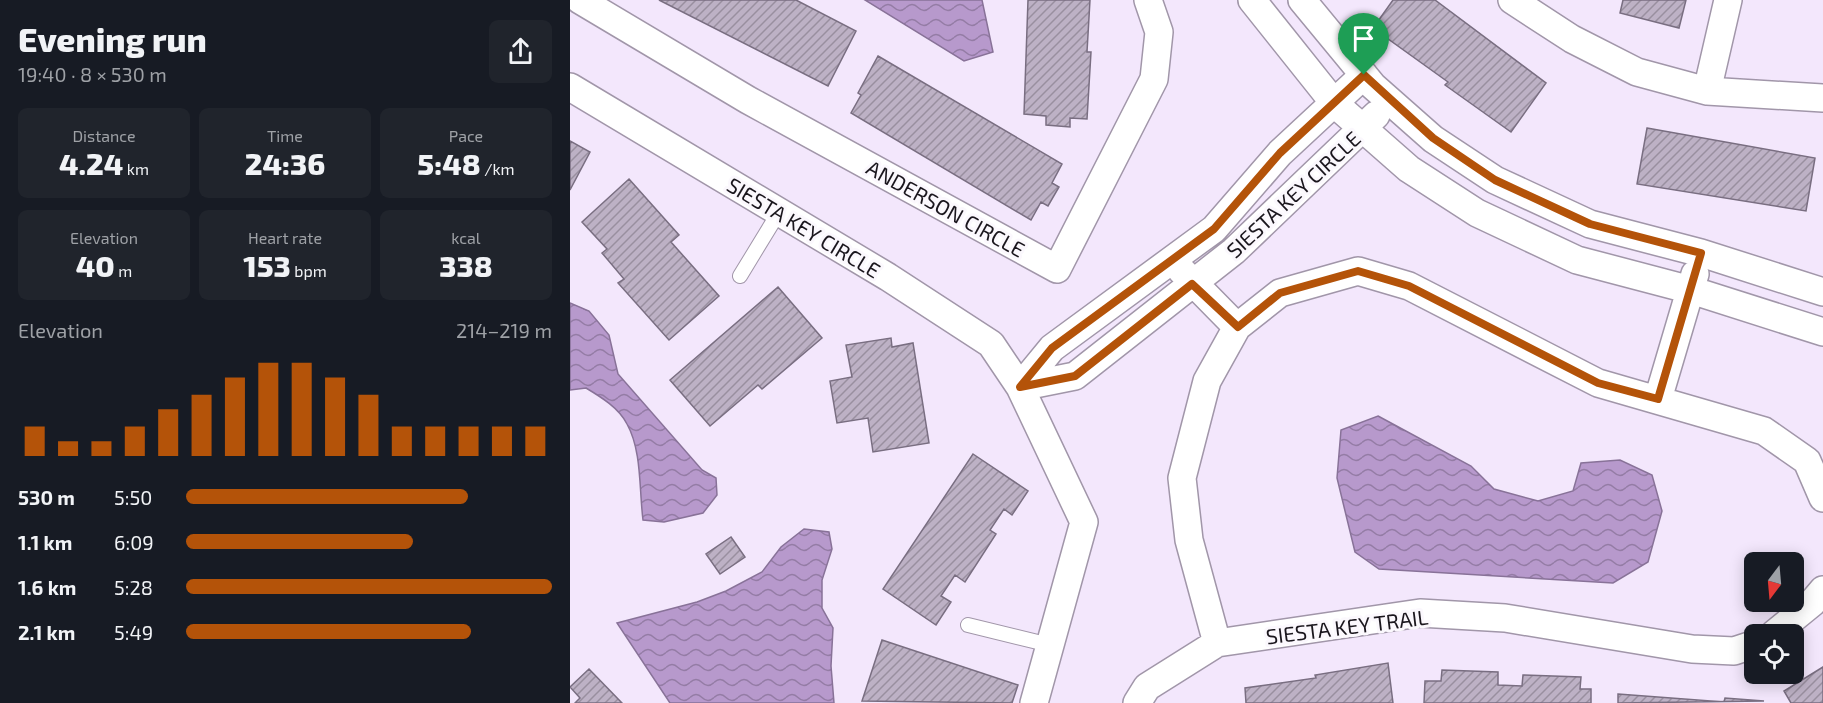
<!DOCTYPE html>
<html lang="en">
<head>
<meta charset="utf-8">
<style>
	body { margin:0; font-family:"Exo 2",sans-serif; background:#20242c; color:#f1f3f6; height:100vh; display:flex; flex-direction:column; font-size:22px; white-space:nowrap }
	* { box-sizing:border-box; margin:0 }
	p { font-size:20px; color:#9ea1a6 }
	.icon { flex:none; width:33px; height:33px; fill:none; stroke:currentColor; stroke-width:2; stroke-linecap:round; stroke-linejoin:round }
	.map { position:relative; flex:1; overflow:hidden }
	.sheet { display:flex; flex-direction:column; background:#171b24; width:570px }
	.sheet>* { flex:none }
	.needle { width:39px; rotate:196deg }
	.fabs { position:absolute; left:1174px; top:552px; display:grid; gap:12px }
	.fabs a { display:grid; place-items:center; width:60px; height:60px; border-radius:9px; background:#171b24; box-shadow:0 3px 15px #0003; font-size:30px }
	.pin { position:absolute; display:grid; place-items:center; width:51px; height:51px; color:#fff; margin:-62px -26px; border-radius:50% 50% 50% 0; rotate:-45deg; box-shadow:0 0 6px #0007 }
	.pin .icon { rotate:45deg }
	.round { display:grid; place-items:center; flex:none; width:63px; height:63px; border-radius:9px; background:#20242c }
	.head { display:flex; align-items:center; justify-content:space-between; height:102px; padding:0 18px }
	h1 { font-size:33px; font-weight:800; line-height:45px }
	.metrics { display:grid; grid-template-columns:repeat(3,1fr); gap:9px; height:102px; padding:6px 18px }
	.metrics div { display:grid; align-content:center; border-radius:9px; background:#20242c; text-align:center }
	.metrics b { font-size:30px; font-weight:800 }
	.metrics small { font-size:16px; font-weight:400 }
	.metrics p { font-size:16px }
	.chart { height:168px; padding:12px 18px }
	.chart p { display:flex; justify-content:space-between }
	.chart svg { width:100%; height:108px; margin-top:6px; stroke:#b45309; stroke-width:6 }
	ul { padding:0 18px; list-style:none; font-size:20px }
	li { display:grid; grid-template-columns:96px 72px 1fr; align-items:center; height:45px }
	li i { height:15px; border-radius:8px; background:#b45309 }
	main { display:flex; flex:1; min-height:0 }
	.map>svg:first-child { display:block }
	.water { fill:url(#water-waves); stroke:#887298; stroke-width:1.5 }
	.building { fill:url(#building-hatch); stroke:#796e81; stroke-width:1.5 }
	.lines { fill:none; stroke-linecap:round; stroke-linejoin:round }
	.service-casing { stroke:#a196a9; stroke-width:16 }
	.minor-casing { stroke:#a196a9; stroke-width:30 }
	.service { stroke:#fff; stroke-width:14 }
	.minor { stroke:#fff; stroke-width:27 }
	.route-casing { stroke:#fff; stroke-width:12 }
	.route { stroke:#b45309; stroke-width:8 }
	.labels { text-anchor:middle; dominant-baseline:central; stroke-width:6; stroke-linejoin:round; paint-order:stroke }
	.street-label { font-size:21px; fill:#1a161d; stroke:#fbf8fd }
</style>
</head>
<body>
<main>
<section class="sheet">
<div class="head"><div><h1>Evening run</h1><p>19:40 · 8 × 530 m</p></div><a class="round"><svg class="icon" aria-label="share" viewBox="0 0 24 24"><path d="M12 15V3M7 8l5-5 5 5M5 13v7h14v-7"/></svg></a></div>
<div class="metrics">
<div><p>Distance</p><b>4.24<small> km</small></b></div>
<div><p>Time</p><b>24:36</b></div>
<div><p>Pace</p><b>5:48<small> /km</small></b></div>
</div>
<div class="metrics">
<div><p>Elevation</p><b>40<small> m</small></b></div>
<div><p>Heart rate</p><b>153<small> bpm</small></b></div>
<div><p>kcal</p><b>338</b></div>
</div>
<div class="chart"><p><span>Elevation</span>214–219 m</p>
<svg viewBox="0 0 160 44" preserveAspectRatio="none"><path d="M5 44V32M15 44V38M25 44V38M35 44V32M45 44V25M55 44V19M65 44V12M75 44V6M85 44V6M95 44V12M105 44V19M115 44V32M125 44V32M135 44V32M145 44V32M155 44V32"/></svg>
</div>
<ul>
<li><b>530 m</b>5:50<i style="width:77%"></i></li>
<li><b>1.1 km</b>6:09<i style="width:62%"></i></li>
<li><b>1.6 km</b>5:28<i style="width:100%"></i></li>
<li><b>2.1 km</b>5:49<i style="width:78%"></i></li>
</ul>
</section>
<div class="map">
<svg width="1253" height="703" viewBox="0 0 1253 703">
	<defs>
		<pattern id="water-waves" width="16" height="10" patternUnits="userSpaceOnUse" patternTransform="scale(1.5)"><rect width="16" height="10" fill="#b799cc"/><path d="M0 5q4-4 8 0t8 0" fill="none" stroke="#947ca5"/></pattern>
		<pattern id="building-hatch" width="6" height="6" patternUnits="userSpaceOnUse" patternTransform="scale(1.5)"><rect width="6" height="6" fill="#bdb1c5"/><path d="M-1 1l2-2M0 6l6-6M5 7l2-2" fill="none" stroke="#998f9f"/></pattern>
	</defs>
	<rect width="100%" height="100%" fill="#f3e7fc"/>
	<!-- water -->
	<path class="water" d="M295,0h117l11,52 -29,9z
		M0,303l19,8 20,24 9,39 84,96 14,8 1,17 -14,18 -39,9 -21,-2c-4,-31 -1,-69 -16,-96 -8,-16 -26,-27 -41,-36l-16,2z
		M808,416l93,50 23,23 44,12 35,-10 8,-28 39,-3 32,15 10,36 -14,51 -35,21 -234,-14 -24,-17 -18,-74 4,-48z
		M234,529l25,3 3,17 -10,31v28l11,20 -2,38 3,37h-164l-53,-80 80,-21 29,-11 36,-19 19,-25z"/>
	<!-- building -->
	<path class="building" d="M89,0h137l60,31 -28,55z
		M458,0h62l-3,52h4l-4,67 -17,-1v9l-24,-2v-9l-22,-2z
		M823,0h42l111,83 -35,49 -66,-47 3,-3 -75,-54z
		M1053,0h63l-7,28 -59,-15z
		M308,56l184,108 -10,19 7,4 -11,19 -7,-4 -10,18 -180,-107 10,-18 -3,-2z
		M1077,128l168,30 -9,53 -169,-27z
		M0,141l20,11 -20,38z
		M59,179l50,56 -8,7 48,54 -50,44 -51,-57 6,-4 -22,-26 5,-4 -25,-27z
		M208,287l44,51 -60,51 -4,-4 -48,41 -40,-46z
		M321,338l1,9 21,-4 16,100 -56,9 -5,-34 -31,5 -7,-42 22,-4 -6,-32z
		M403,454l55,37 -16,24 -8,-6 -14,21 6,4 -31,48 -10,-7 -14,21 10,6 -15,23 -53,-36z
		M161,537l14,20 -25,17 -14,-20z
		M312,640l136,45 -6,18 -150,-2z
		M818,663l5,40h-147l-1,-15 71,-10 -1,-3z
		M1253,667v36h-32l-7,-12z
		M19,669l33,34h-47l5,-5 -10,-11z
		M872,670l56,2v13l24,1 1,-11 58,2 -1,12h11v14h-167l1,-22h16z
		M1048,694l106,8 1,-4 39,3 -146,2z"/>
	<g class="lines">
		<!-- service casing -->
		<g class="service-casing">
			<path id="service" d="M170,276l39,-64
				M398,625l82,20"/>
		</g>
		<!-- minor casing -->
		<g class="minor-casing">
			<path id="minor" d="M10,0l168,100 309,169 97,-190 5,-47 -11,-32
				M682,0l83,104 74,65 68,44 100,47 114,30 132,42
				M732,0l71,86 60,53 62,41 95,44 111,29 122,39
				M942,0l60,39 65,33 70,19 21,-91
				M0,87l318,190 103,67 29,43 64,135 -50,181
				M1137,91l116,7
				M611,270l56,57
				M450,387l55,-11 159,-125 142,-136
				M450,387l32,-39 162,-119 66,-76 84,-78
				M1088,399l37,-125
				M1204,634l38,-31 11,-13
				M647,643l-28,-103 -7,-62 25,-97 30,-54 43,-34 78,-22 51,15 189,97 166,48 43,30 16,37
				M567,703l10,-16 70,-44 203,-30 85,5 187,31 42,2 21,-7"/>
		</g>
		<!-- service -->
		<use href="#service" class="service"/>
		<!-- minor -->
		<use href="#minor" class="minor"/>
	</g>
	<g class="lines">
		<!-- route casing -->
		<g class="route-casing">
			<path id="route" d="M794,75l69,63 62,42 95,44 111,29 -43,146 -60,-16 -189,-97 -51,-15 -78,22 -42,34 -46,-43 -117,92 -55,11 32,-39 162,-119 66,-76z"/>
		</g>
		<!-- route -->
		<use href="#route" class="route"/>
	</g>
	<g class="labels">
		<!-- street labels -->
		<g class="street-label">
			<text transform="translate(723 194) rotate(-43)">SIESTA KEY CIRCLE</text>
			<text transform="translate(376 208) rotate(29)">ANDERSON CIRCLE</text>
			<text transform="translate(234 227) rotate(31)">SIESTA KEY CIRCLE</text>
			<text transform="translate(777 626) rotate(-7)">SIESTA KEY TRAIL</text>
		</g>
	</g>
</svg>
<div class="fabs">
<a><svg class="needle" viewBox="-14 -14 28 28"><path d="M0-13l5 13h-10z" fill="#e53935"/><path d="M0 13l5-13h-10z" fill="#9ea1a6"/></svg></a>
<a><svg class="icon" aria-label="locate" viewBox="0 0 24 24"><circle cx="12" cy="12" r="6"/><path d="M12 2v4M12 18v4M2 12h4M18 12h4"/></svg></a>
</div>
<div class="pin" style="left:794px;top:75px;background:#1e9e55"><svg class="icon" aria-label="arrive" viewBox="0 0 24 24"><path d="M6 21V4h12l-3 4 3 4H6"/></svg></div>
</div>
</main>
</body>
</html>
